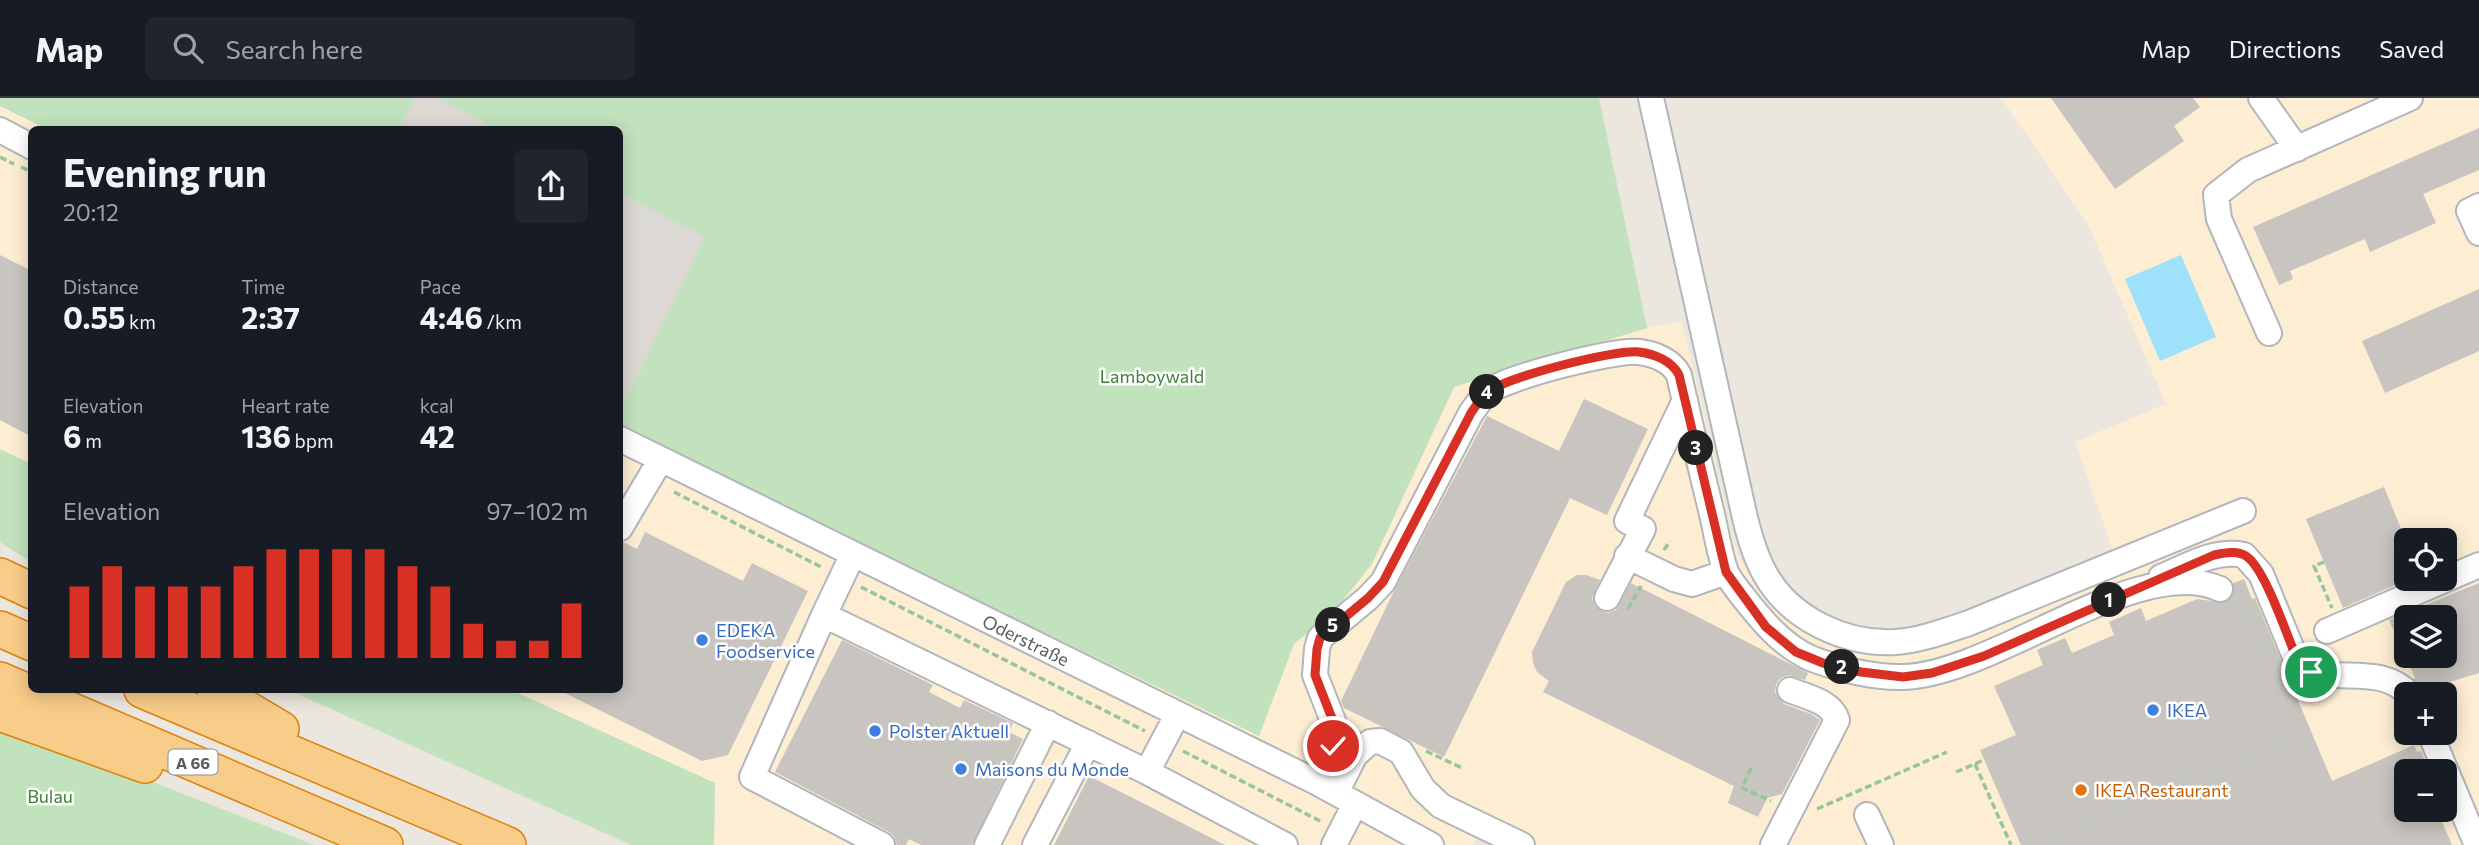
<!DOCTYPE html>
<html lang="en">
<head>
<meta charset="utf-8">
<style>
	body { margin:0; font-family:Commissioner,sans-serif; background:#20242c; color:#f1f3f6; height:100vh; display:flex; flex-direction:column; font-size:26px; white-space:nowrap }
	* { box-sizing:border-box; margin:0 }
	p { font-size:23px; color:#9ea1a6 }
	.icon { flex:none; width:38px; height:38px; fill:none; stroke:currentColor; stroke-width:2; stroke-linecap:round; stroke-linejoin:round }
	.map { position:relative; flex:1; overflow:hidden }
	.side { position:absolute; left:28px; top:28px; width:595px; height:567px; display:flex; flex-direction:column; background:#171b24; border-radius:10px; box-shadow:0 4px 18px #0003 }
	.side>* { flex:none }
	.controls { position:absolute; left:2394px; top:430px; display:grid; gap:14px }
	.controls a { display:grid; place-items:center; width:63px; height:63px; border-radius:10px; background:#171b24; box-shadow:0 4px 18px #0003; font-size:35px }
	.pin { position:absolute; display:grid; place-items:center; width:60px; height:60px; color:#fff; margin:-30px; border:4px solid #fff; border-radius:50%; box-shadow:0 2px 7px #0007 }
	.km { position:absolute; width:35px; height:35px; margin:-18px; border-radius:50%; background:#222; color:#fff; font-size:19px; line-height:35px; text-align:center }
	.round { display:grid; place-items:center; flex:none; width:74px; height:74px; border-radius:10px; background:#20242c }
	.overview { display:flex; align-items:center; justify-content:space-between; height:119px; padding:0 35px }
	h1 { font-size:38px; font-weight:700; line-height:52px }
	.metrics { display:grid; grid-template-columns:repeat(3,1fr); gap:10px; height:119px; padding:7px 35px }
	.metrics div { display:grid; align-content:center }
	.metrics b { font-size:30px; font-weight:700 }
	.metrics small { font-size:19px; font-weight:400 }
	.metrics p { font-size:19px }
	.chart { height:196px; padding:14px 35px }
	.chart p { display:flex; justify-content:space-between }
	.chart svg { width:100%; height:126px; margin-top:7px; stroke:#d93025; stroke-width:6 }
	header { display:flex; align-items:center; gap:42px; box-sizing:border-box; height:98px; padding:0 35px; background:#171b24; border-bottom:2px solid #363941 }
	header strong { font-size:33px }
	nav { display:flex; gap:38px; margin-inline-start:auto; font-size:24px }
	.search { width:490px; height:63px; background:#20242c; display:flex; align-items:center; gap:18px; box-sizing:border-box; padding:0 24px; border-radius:10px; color:#9ea1a6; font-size:26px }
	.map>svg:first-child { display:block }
	.commercial { fill:#fcedd3; fill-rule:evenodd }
	.industrial { fill:#dcd9d4 }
	.green { fill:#c1e2bc }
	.water { fill:#9fe0fb }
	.building { fill:#c8c4bf; fill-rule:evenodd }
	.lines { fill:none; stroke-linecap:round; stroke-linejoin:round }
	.minor-tunnel { stroke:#c6c4bf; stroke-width:24; stroke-dasharray:24 12; stroke-linecap:butt }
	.minor-casing { stroke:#b2b6ba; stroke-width:28 }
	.highway-casing { stroke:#e0800a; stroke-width:38 }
	.path { stroke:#97c59e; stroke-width:3.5; stroke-dasharray:7 3.5; stroke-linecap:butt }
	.minor { stroke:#fff; stroke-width:24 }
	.highway { stroke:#f8cc89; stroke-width:35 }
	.route-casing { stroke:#fff; stroke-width:14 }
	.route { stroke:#d93025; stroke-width:9 }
	.shop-dot { fill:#3f7fe0; stroke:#fff; stroke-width:2.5 }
	.food-dot { fill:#e8710a; stroke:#fff; stroke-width:2.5 }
	.labels { text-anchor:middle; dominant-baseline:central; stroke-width:5; stroke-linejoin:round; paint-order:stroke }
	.shield { fill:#fff; stroke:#8a8e90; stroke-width:2 }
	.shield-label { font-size:16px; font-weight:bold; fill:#585d60 }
	.park-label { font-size:18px; fill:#3e8037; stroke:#fff }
	.shop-label { font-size:18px; fill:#366cbe; stroke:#fff; text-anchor:start }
	.street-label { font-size:18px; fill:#585d60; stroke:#fff }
	.food-label { font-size:18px; fill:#c56008; stroke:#fff; text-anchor:start }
</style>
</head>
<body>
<header>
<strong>Map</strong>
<div class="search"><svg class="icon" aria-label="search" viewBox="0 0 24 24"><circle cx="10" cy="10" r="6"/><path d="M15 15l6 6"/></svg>Search here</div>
<nav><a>Map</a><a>Directions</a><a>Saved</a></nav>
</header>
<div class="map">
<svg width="2479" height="747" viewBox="0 0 2479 747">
	<rect width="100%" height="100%" fill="#ebe7df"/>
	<!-- commercial -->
	<path class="commercial" d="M2001,0h478v747h-987l-15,-8 -5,8h-758l1,-62 -204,-93h109v-262l639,308 35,-92 42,-35 36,-45 82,-177 193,-59 35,-7 54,230 21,38 36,32 46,26 62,9 69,-20 150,-66 -45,-128 91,-38 -78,-180zM2406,443h39v38h-39zM2406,520h39v38h-39zM2406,597h39v38h-39zM2406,674h39v38h-39z
		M0,8l47,23 -15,1 -1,334 -31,-15z"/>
	<!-- industrial -->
	<path class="industrial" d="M415,0h22l61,31 -100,1z
		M620,95l86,44 -86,175z"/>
	<!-- green -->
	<path class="green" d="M0,0h415l-17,32 -351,-1 -47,-23z
		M437,0h1162l48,230 -193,59 -82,177 -36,45 -42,35 -35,92 -639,-308v-16l85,-175 -85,-44v-63l-122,-1z
		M0,351l31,15v98l-31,-20z
		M289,592h222l204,93 -1,62h-83z
		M0,632l89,27 225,88h-314z"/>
	<!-- water -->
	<path class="water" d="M2181,157l35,82 -56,24 -35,-82z"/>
	<!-- building -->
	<path class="building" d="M2051,0h142l7,9 -26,19 10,15 -69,48z
		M2479,30v42l-56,24 13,29 -66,29 -5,-13 -75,32 3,8 -14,6 -26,-58z
		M0,157l32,16v166l-32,-17z
		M2479,191v62l-94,42 -23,-52z
		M1584,301l64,30 -41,86 -37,-17 -126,259 -100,-49 -3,-7 52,-108 94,-177 72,35z
		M2384,389l22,54v38h3l-66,29 -37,-89z
		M645,434l98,49 9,-18 56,28 -80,164 -26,6 -143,-71h61v-140l3,-8 14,7z
		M1577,477h9l14,5 -8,18 3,8 6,5 7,2 8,-3 15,-27 177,90 -3,7 -16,-5 -8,3 -5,6 -1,9 9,11 27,10 9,6 -38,74 -15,4 -9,19 -30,-14 6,-17 -191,-94 6,-11 -12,-9 -4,-9 -1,-11 34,-70z
		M2244,481l8,20 3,-1 77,183 82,-36 3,7 4,-1 9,21h-24v38h31l15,35h-431l-41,-95 36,-15 -22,-49 49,-21 -6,-15 28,-12 7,15 42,-18 -5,-13 32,-14 5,13 51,-22 28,4 9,-10v-10z
		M2479,485v90l-55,17 -11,-11 2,-1 -26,-58zM2406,520h39v38h-39z
		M842,542l91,45 -4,7 31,16 4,-8 49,23 -4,9 14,7 -51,106h-51l-12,-6 -3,6h-9l-3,-9 -5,-4 -114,-60z
		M1089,678l44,22 92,47h-171z"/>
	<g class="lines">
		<!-- minor-tunnel -->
		<path class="minor-tunnel" d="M2040,747l258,-112 -54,-123 -9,-11 -15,-10"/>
		<!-- minor casing -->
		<g class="minor-casing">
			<path id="minor" d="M1651,0l94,420c5,20 10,38 20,56 25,45 81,71 131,68 25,-2 49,-11 73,-19l274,-112
				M2261,0l36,51
				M0,32l32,17
				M2479,108l-10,5 10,22
				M2269,235l-50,-114 -3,-24 32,-25 162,-72
				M620,341l696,343 115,63
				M620,430l41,-69
				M853,456l-29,61 323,157 138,73
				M1627,458l47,23 18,5 34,-12
				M2161,479c27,-11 53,-28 83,-22l17,19 35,85c26,33 80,-1 114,36
				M1607,500l36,-69 -16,-8 58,-121
				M824,517l-72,162 130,68
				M2327,533l152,-66
				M2430,635l47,112
				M1147,674l30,-57
				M1316,684l11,-18 6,-19 2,-19 -20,-51 2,-26 3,-11 48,-40 15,-16 88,-169c5,-7 11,-16 17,-21 18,-15 128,-43 151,-40 16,2 33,9 40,23 10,45 21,90 32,135 5,20 8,43 15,62 4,9 12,18 18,26 19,24 38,47 66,60 28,11 64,20 94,19 91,-3 235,-125 316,-88
				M1336,695l19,-38 15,-13 10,-1 21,11 22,37 18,17 81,39
				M1867,717l14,30
				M987,747l61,-122
				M1035,747l53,-102
				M1334,747l21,-41
				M1773,747l64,-125c-6,-19 -31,-23 -47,-30"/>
		</g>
		<!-- highway casing -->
		<g class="highway-casing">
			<path id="highway" d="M0,478l32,15
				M0,531l32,14
				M0,582l385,165
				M142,592l366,155
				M215,592l66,39
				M0,615l145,52"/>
		</g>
		<!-- path -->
		<path class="path" d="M0,59l14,7
			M21,69l11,5
			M674,394l149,76
			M1664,452l6,-9
			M2324,464l-10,4 18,42
			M861,489l284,144
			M1628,511l13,-23
			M1183,653l139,71
			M1426,653l36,17
			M1975,666l36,81
			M1751,670l-9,20 29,13
			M1956,674l28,-12
			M1817,711l130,-57"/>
		<!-- minor -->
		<use href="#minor" class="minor"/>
		<!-- highway -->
		<use href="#highway" class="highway"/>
	</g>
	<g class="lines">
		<!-- route casing -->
		<g class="route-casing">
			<path id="route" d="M1333,648l2,-20 -20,-51 2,-26 3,-11 48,-40 15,-16 88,-169c5,-7 10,-16 17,-21 18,-15 128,-43 151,-40 16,2 33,9 40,23l47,197 40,55 30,25 27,11 38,9 42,5 29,-4 52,-17 230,-101c10,-2 23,-5 32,1 19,12 41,80 51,103l7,9 7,4"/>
		</g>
		<!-- route -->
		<use href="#route" class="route"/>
	</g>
	<!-- markers -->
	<g class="shop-dot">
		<circle cx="702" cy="542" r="7"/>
		<circle cx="2153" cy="612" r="7"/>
		<circle cx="875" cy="633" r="7"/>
		<circle cx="961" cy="671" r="7"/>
	</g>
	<circle class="food-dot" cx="2081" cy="692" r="7"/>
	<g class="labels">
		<!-- shield labels -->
		<rect class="shield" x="168.5" y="651.5" width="49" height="25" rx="5"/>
		<g class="shield-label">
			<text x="193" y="664">A 66</text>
		</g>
		<!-- park labels -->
		<g class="park-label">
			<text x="1152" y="278">Lamboywald</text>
			<text x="50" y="698">Bulau</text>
		</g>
		<!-- shop labels -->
		<g class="shop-label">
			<text x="716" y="532">EDEKA<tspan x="716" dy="21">Foodservice</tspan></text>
			<text x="2167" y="612">IKEA</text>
			<text x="889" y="633">Polster Aktuell</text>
			<text x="975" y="671">Maisons du Monde</text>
		</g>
		<!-- street labels -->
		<g class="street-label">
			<text transform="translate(1026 542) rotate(26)">Oderstraße</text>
		</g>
		<!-- food labels -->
		<g class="food-label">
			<text x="2095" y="692">IKEA Restaurant</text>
		</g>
	</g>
</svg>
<div class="controls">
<a><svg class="icon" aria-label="locate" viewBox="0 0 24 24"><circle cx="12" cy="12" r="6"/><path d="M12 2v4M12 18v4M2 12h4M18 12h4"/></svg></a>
<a><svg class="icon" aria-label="layers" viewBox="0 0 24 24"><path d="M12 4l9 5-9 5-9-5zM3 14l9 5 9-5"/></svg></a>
<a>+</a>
<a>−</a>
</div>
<div class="pin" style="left:2311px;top:574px;background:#1e9e55"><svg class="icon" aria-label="arrive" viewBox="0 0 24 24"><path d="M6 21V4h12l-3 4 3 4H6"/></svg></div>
<div class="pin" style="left:1333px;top:648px;background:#d93025"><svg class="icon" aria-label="check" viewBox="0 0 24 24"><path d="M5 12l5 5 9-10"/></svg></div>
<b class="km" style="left:2109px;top:502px">1</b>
<b class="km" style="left:1842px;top:569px">2</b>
<b class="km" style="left:1696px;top:350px">3</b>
<b class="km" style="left:1487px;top:294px">4</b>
<b class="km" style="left:1333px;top:527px">5</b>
<section class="side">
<div class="overview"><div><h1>Evening run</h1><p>20:12</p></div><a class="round"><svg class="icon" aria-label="share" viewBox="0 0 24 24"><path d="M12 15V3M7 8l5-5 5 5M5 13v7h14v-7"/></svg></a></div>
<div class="metrics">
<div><p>Distance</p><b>0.55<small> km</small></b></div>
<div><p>Time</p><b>2:37</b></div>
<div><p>Pace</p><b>4:46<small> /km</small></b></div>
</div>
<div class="metrics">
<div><p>Elevation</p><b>6<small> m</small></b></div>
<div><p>Heart rate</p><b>136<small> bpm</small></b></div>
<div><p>kcal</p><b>42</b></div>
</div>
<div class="chart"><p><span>Elevation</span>97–102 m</p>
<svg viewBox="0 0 160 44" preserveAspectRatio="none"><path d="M5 44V19M15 44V12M25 44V19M35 44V19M45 44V19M55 44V12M65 44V6M75 44V6M85 44V6M95 44V6M105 44V12M115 44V19M125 44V32M135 44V38M145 44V38M155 44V25"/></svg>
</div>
</section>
</div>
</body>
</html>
